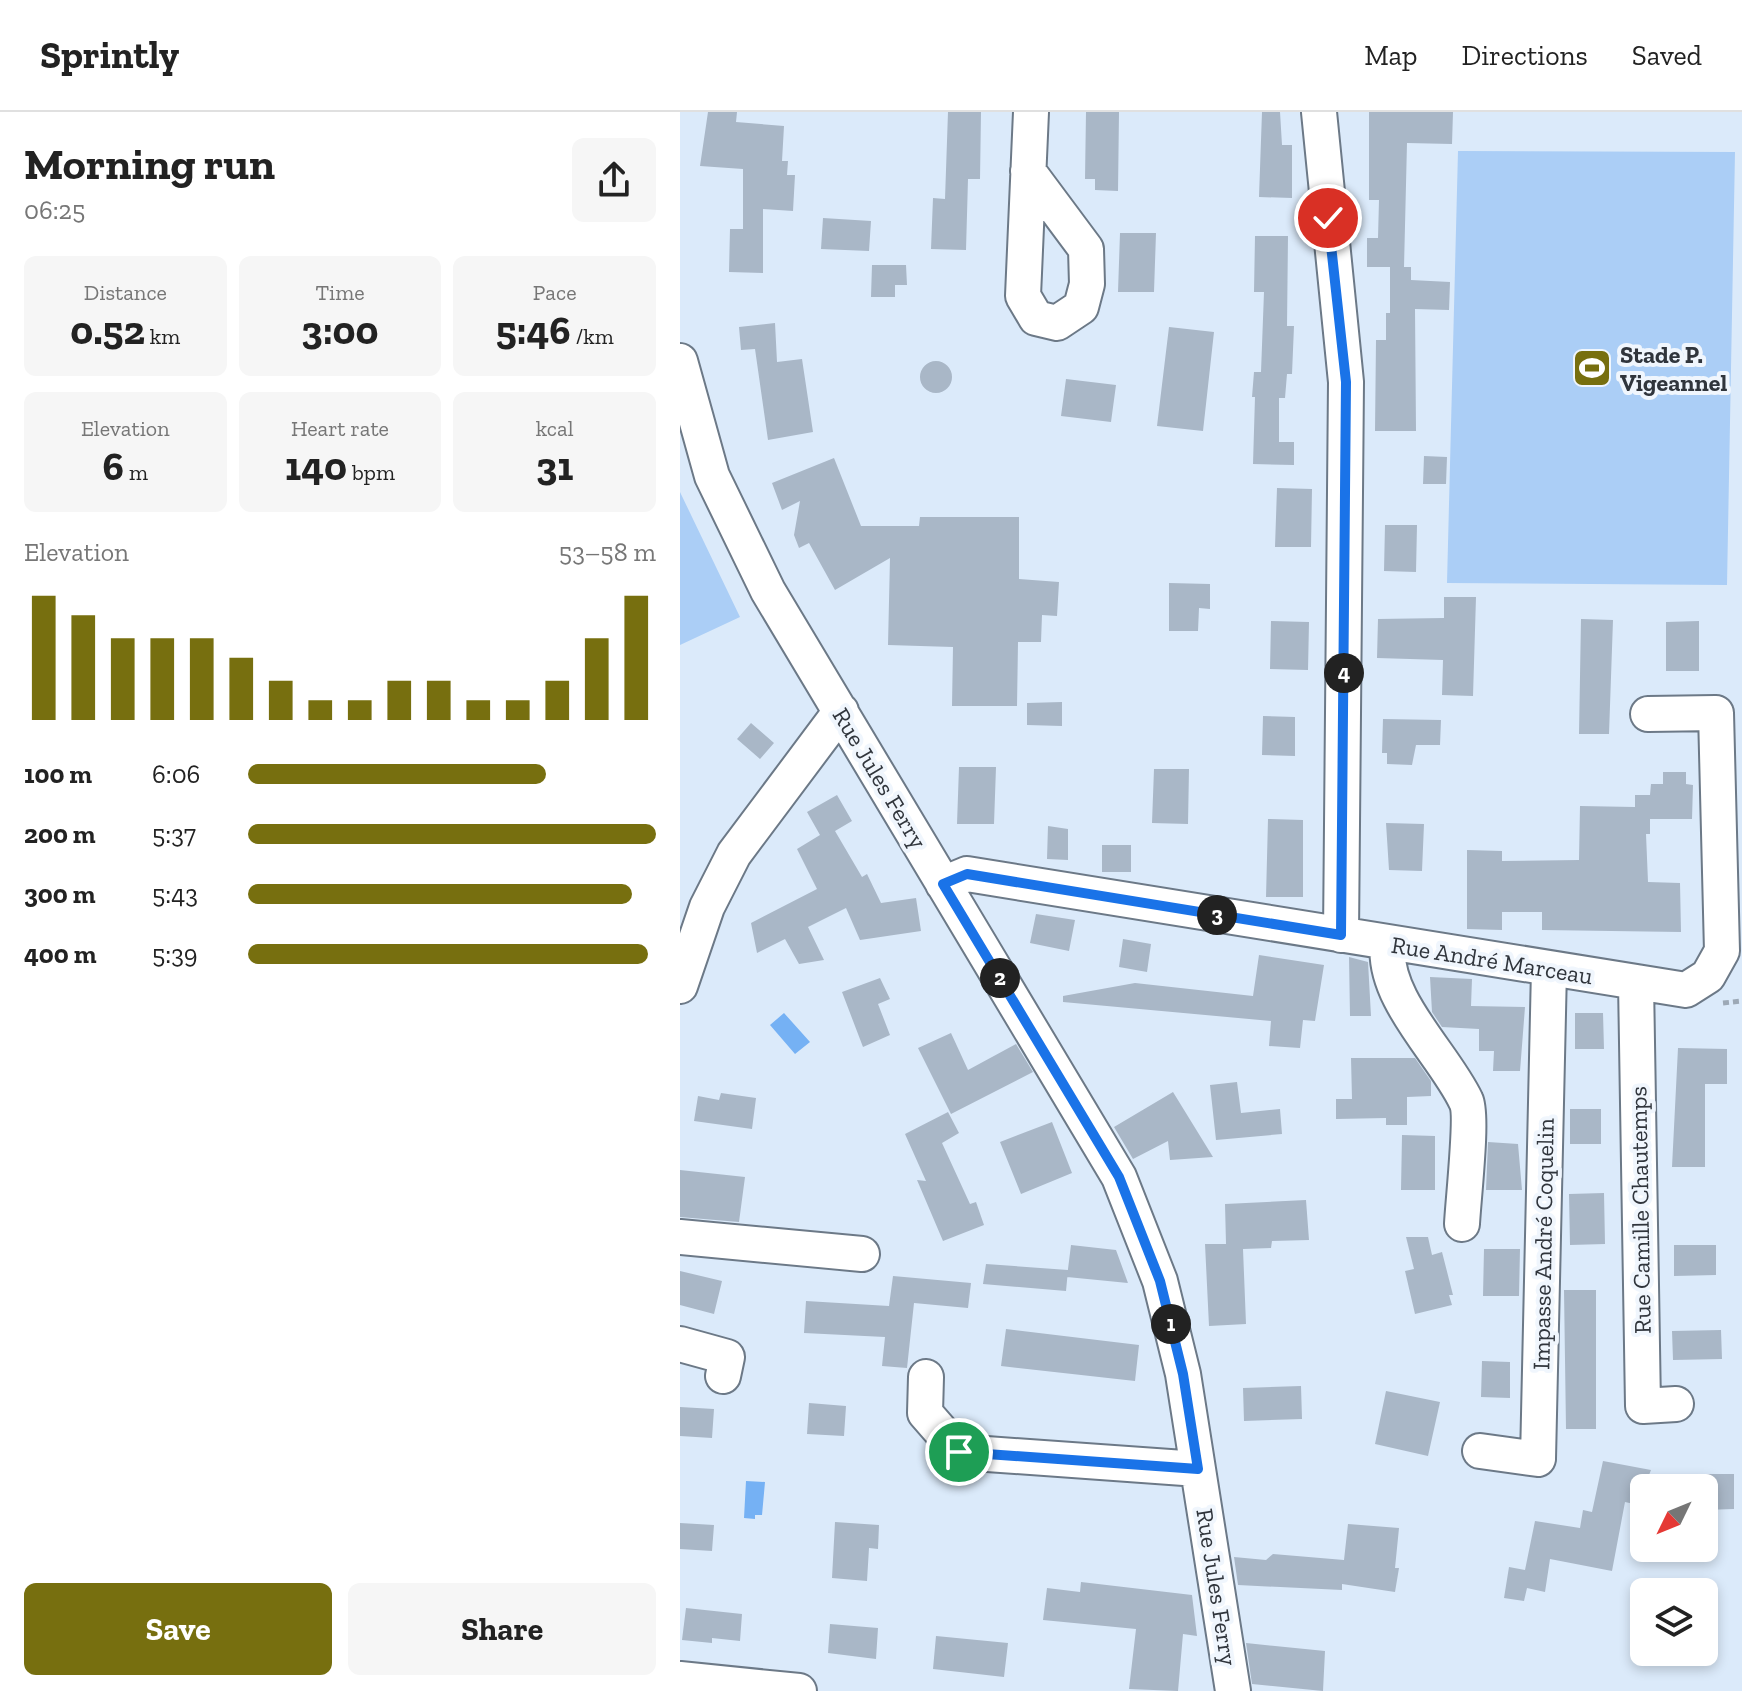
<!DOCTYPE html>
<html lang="en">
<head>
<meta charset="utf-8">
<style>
	body { margin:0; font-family:"Zilla Slab",serif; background:#f6f6f6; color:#222; height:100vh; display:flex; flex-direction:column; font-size:30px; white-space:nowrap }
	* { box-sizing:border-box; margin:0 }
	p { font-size:26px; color:#767676 }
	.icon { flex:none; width:44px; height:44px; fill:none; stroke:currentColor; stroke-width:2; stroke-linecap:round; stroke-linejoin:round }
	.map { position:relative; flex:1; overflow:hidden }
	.panel { display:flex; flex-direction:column; background:#fff; width:680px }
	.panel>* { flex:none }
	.needle { width:52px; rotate:227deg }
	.controls { position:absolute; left:950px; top:1362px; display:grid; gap:16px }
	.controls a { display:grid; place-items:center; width:88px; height:88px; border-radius:12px; background:#fff; box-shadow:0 4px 12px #0003; font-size:40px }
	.pin { position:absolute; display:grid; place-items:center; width:68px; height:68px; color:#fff; margin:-34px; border:4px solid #fff; border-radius:50%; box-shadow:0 2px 8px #0007 }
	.km { position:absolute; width:40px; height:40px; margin:-20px; border-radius:50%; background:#222; color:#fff; font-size:22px; line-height:40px; text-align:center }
	.round { display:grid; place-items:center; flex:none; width:84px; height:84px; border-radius:12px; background:#f6f6f6 }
	.headline { display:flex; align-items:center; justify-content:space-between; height:136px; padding:0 24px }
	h1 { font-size:44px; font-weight:700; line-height:60px }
	.stats { display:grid; grid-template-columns:repeat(3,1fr); gap:12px; height:136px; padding:8px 24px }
	.stats div { display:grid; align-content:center; border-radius:12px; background:#f6f6f6; text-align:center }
	.stats b { font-size:40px; font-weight:700 }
	.stats small { font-size:22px; font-weight:400 }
	.stats p { font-size:22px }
	.chart { height:224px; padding:16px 24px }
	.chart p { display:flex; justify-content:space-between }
	.chart svg { width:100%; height:144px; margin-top:8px; stroke:#776f0f; stroke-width:6 }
	.primary-button { display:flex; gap:16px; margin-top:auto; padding:16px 24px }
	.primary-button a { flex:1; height:92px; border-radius:12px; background:#776f0f; color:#fff; font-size:32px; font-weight:700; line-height:92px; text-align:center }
	.primary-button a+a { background:#f6f6f6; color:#222 }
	ul { padding:0 24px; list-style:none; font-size:26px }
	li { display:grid; grid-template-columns:128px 96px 1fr; align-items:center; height:60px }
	li i { height:20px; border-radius:10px; background:#776f0f }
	header { display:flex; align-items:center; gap:48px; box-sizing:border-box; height:112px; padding:0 40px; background:#fff; border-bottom:2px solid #e0e0e0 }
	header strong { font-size:38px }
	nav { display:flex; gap:44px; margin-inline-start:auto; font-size:28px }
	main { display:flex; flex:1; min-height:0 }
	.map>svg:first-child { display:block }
	.green { fill:#abcef6 }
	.water { fill:#75b1f4 }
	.building { fill:#a9b7c7 }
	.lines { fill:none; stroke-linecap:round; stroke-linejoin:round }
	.minor-casing { stroke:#6c7987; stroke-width:38 }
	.path { stroke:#9da9b6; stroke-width:5; stroke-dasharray:6 4; stroke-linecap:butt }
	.minor { stroke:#fff; stroke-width:34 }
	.route-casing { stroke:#fff; stroke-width:16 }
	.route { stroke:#1a73e8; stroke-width:10 }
	.labels { text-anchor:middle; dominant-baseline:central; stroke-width:8; stroke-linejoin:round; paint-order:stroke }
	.poi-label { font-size:24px; font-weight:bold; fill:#30353c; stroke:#f0f6fd; text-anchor:start }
	.street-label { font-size:24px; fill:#30353c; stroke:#f0f6fd }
</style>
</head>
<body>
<header>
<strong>Sprintly</strong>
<nav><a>Map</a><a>Directions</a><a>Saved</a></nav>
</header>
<main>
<section class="panel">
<div class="headline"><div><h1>Morning run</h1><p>06:25</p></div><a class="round"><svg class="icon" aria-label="share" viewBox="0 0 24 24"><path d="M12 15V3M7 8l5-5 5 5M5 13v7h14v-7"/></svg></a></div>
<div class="stats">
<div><p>Distance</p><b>0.52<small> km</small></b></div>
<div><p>Time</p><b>3:00</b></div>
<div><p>Pace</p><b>5:46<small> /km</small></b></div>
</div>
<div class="stats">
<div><p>Elevation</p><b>6<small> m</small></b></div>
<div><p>Heart rate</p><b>140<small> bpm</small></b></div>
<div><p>kcal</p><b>31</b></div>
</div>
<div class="chart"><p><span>Elevation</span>53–58 m</p>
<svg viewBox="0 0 160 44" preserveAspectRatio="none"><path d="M5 44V6M15 44V12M25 44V19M35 44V19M45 44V19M55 44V25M65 44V32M75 44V38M85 44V38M95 44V32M105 44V32M115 44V38M125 44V38M135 44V32M145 44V19M155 44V6"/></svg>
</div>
<ul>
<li><b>100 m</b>6:06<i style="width:73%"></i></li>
<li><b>200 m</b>5:37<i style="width:100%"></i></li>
<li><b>300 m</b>5:43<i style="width:94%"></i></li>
<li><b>400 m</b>5:39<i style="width:98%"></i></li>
</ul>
<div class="primary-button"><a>Save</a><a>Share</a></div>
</section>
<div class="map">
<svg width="1062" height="1579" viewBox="0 0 1062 1579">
	<rect width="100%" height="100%" fill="#dbeafa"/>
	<!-- green -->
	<path class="green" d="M778,39l277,1 -8,433 -280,-2z
		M0,380l60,125 -60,28z"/>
	<!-- water -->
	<path class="water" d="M104,901l26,29 -15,12 -25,-29z
		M66,1369l19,1 -3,33h-7v4l-11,-1z"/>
	<!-- building -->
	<path class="building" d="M28,0h29l-1,10 48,4 -2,35h6l-1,14h8l-2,36 -30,-2v64l-34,-1 1,-43h13v-60l-43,-3z
		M268,0h33l-1,67h-12l-2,71 -35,-1 2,-51 12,1z
		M406,0h33l-1,79 -23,-1v-11h-10z
		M582,0h18l2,33h10v53l-33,-1z
		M689,0h84l-1,32 -45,-1 -3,124h7v13l39,2 -1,28 -34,-1 1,122h-41l1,-91h10v-27h4v-46h13h-36v-29h11l1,-38h-10z
		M143,106l48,3 -2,30 -48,-2z
		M440,121h36l-2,59h-36z
		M575,124h33l-1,90h7l-2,48h-5l-2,24h-6v44h15v23l-41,-1 2,-67h-3l2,-25h7l3,-80h-10z
		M192,153h34l1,20h-12v12h-24z
		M95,211l2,39 25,-3 11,73 -45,8 -13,-91 -14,1 -2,-23z
		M489,215l45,5 -11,99 -46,-5z
		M240 265a16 16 0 1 1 32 0a16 16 0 1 1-32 0Z
		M386,267l50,6 -5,37 -50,-6z
		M744,344l23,1 -1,27h-23z
		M154,346l27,68h58l1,-9h99v62l40,3 -2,34 -15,-1 -1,27h-23l-1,64h-65l1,-59 -65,-2 2,-87 -55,32 -26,-47 -10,5 -5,-13 6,-34 -18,9 -10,-27z
		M597,376l35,1 -1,58h-36z
		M705,413h32l-1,47 -32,-1z
		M489,471l41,1v25l-11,-1 -1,23h-29z
		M764,485h32l-3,99 -31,-1 1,-35 -66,-2 1,-39 66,-1z
		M901,507l32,1 -4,114h-30z
		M591,509l38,1 -1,48 -38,-1z
		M1019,509v50h-33v-49z
		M382,590v24l-35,-1v-22z
		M583,604l32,1v39l-33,-1z
		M703,607l58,1 -1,25h-24l-4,20 -25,-1v-11h-5z
		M71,611l23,20 -14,16 -23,-20z
		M279,655h37l-2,57h-37z
		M474,657h35l-1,55 -36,-1z
		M983,660h23v12l7,1 -1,34h-42v15h-4l2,48 32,1 1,49 -139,-2v-18h-40v18l-35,-1v-79l35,1v10l77,-1 1,-54 55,1v-12h15l1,-11h12z
		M157,683l15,26 -17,10 27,46 5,-3 14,29 35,-5 5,33 -61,9 -14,-32 -38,19 16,33 -25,4 -14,-25 -28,14 -6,-30 66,-34 -20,-40 23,-14 -13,-23z
		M588,707l35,1v77h-37z
		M706,711l38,1 -2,47 -33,-1z
		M368,714l20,3v31l-21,-1z
		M422,733h29v27h-29z
		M356,802l39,6 -6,31 -39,-8z
		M443,827l28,5 -4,28 -28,-5z
		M579,843l65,10 -9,56 -12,-1 -3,28 -31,-2 2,-25 -208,-19v-6l72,-13 118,13z
		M669,845l19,5 3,54h-21z
		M750,865l42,2 -1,27 54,1 -5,64h-27l1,-20h-15v-22l-37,-2 -10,-15z
		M200,866l10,21 -12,5 12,31 -27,12 -21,-55z
		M895,901h28l1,36h-29z
		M271,921l17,37 48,-26 17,28 -82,42 -33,-66z
		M998,936l49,1v35h-22v83h-33z
		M671,946h64l16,23v15l-24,1v28h-21v-7l-50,1v-20h16z
		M557,970l4,31 39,-4 2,25 -66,6 -6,-55z
		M493,980l40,65 -43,3 -2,-19 -35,18 -19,-32z
		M41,981l35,5 -4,31 -58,-8 4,-25 21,4z
		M890,997h31v35h-31z
		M268,1000l11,21 -17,10 28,61 6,-2 8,23 -41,16 -26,-61 9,1 -21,-47z
		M372,1010l20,51 -51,21 -21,-52z
		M722,1023l33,1v54h-34z
		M808,1030l30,2 4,46h-36z
		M0,1058l65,7 -6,45 -59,-5z
		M924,1081l1,51 -35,1 -1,-51z
		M626,1088l3,40 -37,1 -1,7 -28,1 3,75 -37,2 -4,-82h21l-1,-40z
		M726,1125h22l4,18 10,-3 11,43h-4l3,10 -37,9 -10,-43 9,-2z
		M391,1133l45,5 12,33 -61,-6z
		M994,1133h42v30l-42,1z
		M804,1137h36l-1,47h-36z
		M306,1152l82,6 -2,21 -83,-7z
		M0,1159l42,10 -8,33 -34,-9z
		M213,1164l78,7 -3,25 -54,-5 -7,65 -25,-2 3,-29 -81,-4 2,-32 83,5z
		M884,1178h32v139h-30z
		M326,1217l133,16 -4,36 -134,-15z
		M1041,1218l1,29 -49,1 -1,-29z
		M802,1249l28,1v36l-29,-1z
		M621,1274l1,33 -58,2 -1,-33z
		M706,1279l54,11 -12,54 -53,-12z
		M129,1291l37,3 -2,30 -37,-2z
		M0,1295l34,2 -2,29 -32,-2z
		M923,1349l48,9 -7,18 -1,18 -18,-4 -13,69 -62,-12 -5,33 -18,-4 -3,13 -20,-3 5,-31 16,3 10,-49 45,7 3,-18 9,2z
		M1024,1362h30v35l-30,1z
		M155,1410l44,3 -1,24 -9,-1 -2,33 -35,-3z
		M0,1411l34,2 -2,26 -32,-2z
		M668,1412l51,4 -4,40h4l-4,24 -53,-8v6l-104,-5 -4,-28 32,3 7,-6 71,6z
		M401,1470l111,13 5,41 -14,-2 -5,57 -49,-2 7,-60 -93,-9 4,-32 33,4z
		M6,1496l56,6 -2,27 -28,-3v5l-30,-3z
		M150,1512l48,4 -2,31 -48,-6z
		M256,1524l72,7 -4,34 -71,-8z
		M566,1531l79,8 -2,40 -71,-7z"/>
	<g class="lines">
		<!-- minor casing -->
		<g class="minor-casing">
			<path id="minor" d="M639,0l27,270 -5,553
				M348,59l58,78 1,35 -6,23 -24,16 -21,-5 -13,-22 8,-184
				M0,249l32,115 56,115 351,586 41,104 23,93 50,317
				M263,772l24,-10 719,116 22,-14 14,-25 -6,-238 -68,1
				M708,831c-7,55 56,111 78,158 7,14 -3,101 -4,123
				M956,870l7,424 33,-2
				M0,874l27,-79 27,-53 107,-143
				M0,1125l182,17
				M0,1232l47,13 -4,19
				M246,1265l-1,36 34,39 239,17
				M800,1339l58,8 11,-490
				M0,1567l119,12"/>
		</g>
		<!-- path -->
		<path class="path" d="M1043,891l19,-2"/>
		<!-- minor -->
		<use href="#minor" class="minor"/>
	</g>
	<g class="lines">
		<!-- route casing -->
		<g class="route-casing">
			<path id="route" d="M279,1340l239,17 -15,-95 -23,-93 -41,-104 -176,-293 24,-10 374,61 5,-553 -18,-164"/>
		</g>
		<!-- route -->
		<use href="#route" class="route"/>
	</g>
	<!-- icons -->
	<defs>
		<g id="stadium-square" transform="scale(2)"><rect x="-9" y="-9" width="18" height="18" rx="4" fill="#776f0f" stroke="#f0f6fd"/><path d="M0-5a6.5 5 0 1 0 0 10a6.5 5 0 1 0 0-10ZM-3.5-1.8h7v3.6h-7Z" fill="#fff"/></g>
	</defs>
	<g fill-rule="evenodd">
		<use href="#stadium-square" x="912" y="256"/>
	</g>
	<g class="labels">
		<!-- poi labels -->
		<g class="poi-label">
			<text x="940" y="242">Stade P.<tspan x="940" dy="28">Vigeannel</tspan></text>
		</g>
		<!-- street labels -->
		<g class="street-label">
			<text transform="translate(200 666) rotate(59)">Rue Jules Ferry</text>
			<text transform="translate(812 848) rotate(9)">Rue André Marceau</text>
			<text transform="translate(960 1098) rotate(-91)">Rue Camille Chautemps</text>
			<text transform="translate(863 1132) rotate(-89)">Impasse André Coquelin</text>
			<text transform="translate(537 1475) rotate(81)">Rue Jules Ferry</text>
		</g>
	</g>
</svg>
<div class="controls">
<a><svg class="needle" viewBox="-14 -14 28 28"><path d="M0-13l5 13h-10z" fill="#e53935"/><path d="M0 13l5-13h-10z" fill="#767676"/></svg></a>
<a><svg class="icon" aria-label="layers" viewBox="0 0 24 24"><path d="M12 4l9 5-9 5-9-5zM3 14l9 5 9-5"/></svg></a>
</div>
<div class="pin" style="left:279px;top:1340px;background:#1e9e55"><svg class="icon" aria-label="arrive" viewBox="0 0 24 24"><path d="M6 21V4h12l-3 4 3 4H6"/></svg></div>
<div class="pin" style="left:648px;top:106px;background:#d93025"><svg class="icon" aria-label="check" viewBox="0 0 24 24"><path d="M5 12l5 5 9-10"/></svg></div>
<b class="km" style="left:491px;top:1212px">1</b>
<b class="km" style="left:320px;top:866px">2</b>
<b class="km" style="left:537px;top:803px">3</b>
<b class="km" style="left:664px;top:561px">4</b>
</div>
</main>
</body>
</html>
